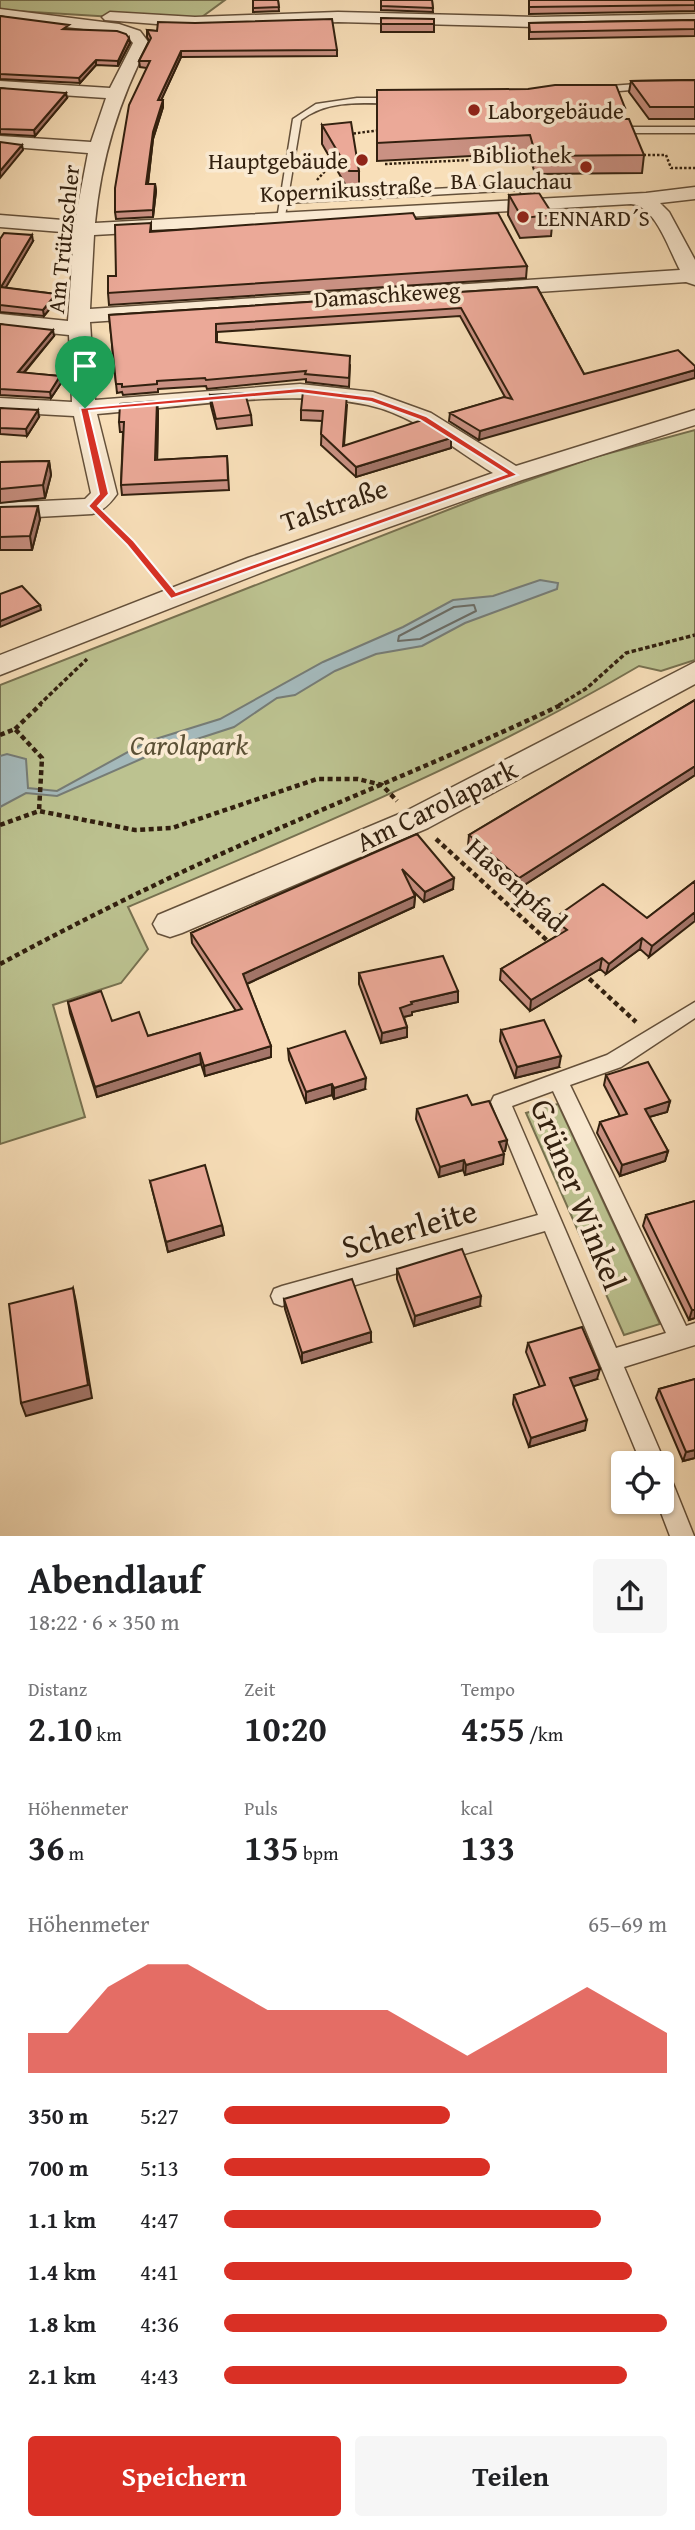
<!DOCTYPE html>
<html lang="de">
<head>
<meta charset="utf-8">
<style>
	body { margin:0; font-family:"Gentium Book Plus",serif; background:#f6f6f6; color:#202124; height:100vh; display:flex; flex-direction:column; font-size:26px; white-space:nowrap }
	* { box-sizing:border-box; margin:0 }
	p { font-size:23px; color:#757577 }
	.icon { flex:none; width:38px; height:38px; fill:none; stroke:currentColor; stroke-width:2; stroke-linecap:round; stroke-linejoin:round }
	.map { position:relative; height:1536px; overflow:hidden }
	.sheet { display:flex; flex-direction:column; background:#fff; flex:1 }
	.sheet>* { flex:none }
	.controls { position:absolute; left:611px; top:1451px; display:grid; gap:14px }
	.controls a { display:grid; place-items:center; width:63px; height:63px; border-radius:7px; background:#fff; box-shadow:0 2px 5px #0004; font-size:35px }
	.pin { position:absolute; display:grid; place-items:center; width:60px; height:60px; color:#fff; margin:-72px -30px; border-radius:50% 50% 50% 0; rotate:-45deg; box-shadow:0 0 7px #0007 }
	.pin .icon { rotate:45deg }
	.round { display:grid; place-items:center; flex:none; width:74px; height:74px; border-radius:7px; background:#f6f6f6 }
	.overview { display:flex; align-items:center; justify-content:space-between; height:119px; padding:0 28px }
	h1 { font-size:38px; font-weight:700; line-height:52px }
	.stats { display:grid; grid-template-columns:repeat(3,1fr); gap:10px; height:119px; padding:7px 28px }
	.stats div { display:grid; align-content:center }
	.stats b { font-size:35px; font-weight:700 }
	.stats small { font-size:19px; font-weight:400 }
	.stats p { font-size:19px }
	.chart { height:196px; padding:14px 28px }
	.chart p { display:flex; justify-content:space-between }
	.chart svg { width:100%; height:126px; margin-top:7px; fill:#d93025; opacity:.7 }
	.action { display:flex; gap:14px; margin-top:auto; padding:14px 28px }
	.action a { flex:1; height:80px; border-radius:7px; background:#d93025; color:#fff; font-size:28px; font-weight:700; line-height:80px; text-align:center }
	.action a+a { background:#f6f6f6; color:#202124 }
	ul { padding:0 28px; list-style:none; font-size:23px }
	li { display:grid; grid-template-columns:112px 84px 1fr; align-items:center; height:52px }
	li i { height:18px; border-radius:9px; background:#d93025 }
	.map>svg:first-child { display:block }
	.green { fill:#bcc290; stroke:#777150; stroke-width:2 }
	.water { fill:#a4b9bb; stroke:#767c76; stroke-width:2 }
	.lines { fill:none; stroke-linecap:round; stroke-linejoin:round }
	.shore { stroke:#6b6c65; stroke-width:2 }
	.service-casing { stroke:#64503a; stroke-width:3 }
	.minor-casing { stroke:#64503a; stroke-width:3 }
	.path-far2 { stroke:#32200f; stroke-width:2.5; stroke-dasharray:2.5 2; stroke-linecap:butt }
	.path-far1 { stroke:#32200f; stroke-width:3.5; stroke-dasharray:4.5 2.5; stroke-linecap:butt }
	.path { stroke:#32200f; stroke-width:4.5; stroke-dasharray:5 3.5; stroke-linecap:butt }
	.service { fill:#faead2; fill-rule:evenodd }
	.minor { fill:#faead2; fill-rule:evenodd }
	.wall { fill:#ca9183; stroke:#32200f; stroke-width:2 }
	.shaded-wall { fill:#a4766a; stroke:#32200f; stroke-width:2 }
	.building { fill:#eba998; stroke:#32200f; stroke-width:2 }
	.route { fill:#d93025; stroke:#fff; stroke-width:2; fill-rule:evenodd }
	.poi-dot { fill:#8f2418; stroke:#faead2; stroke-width:2.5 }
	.labels { text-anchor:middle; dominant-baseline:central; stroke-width:7; stroke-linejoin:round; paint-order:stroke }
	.far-poi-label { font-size:23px; fill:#32200f; stroke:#faead2; text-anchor:start }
	.far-street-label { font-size:23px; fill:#32200f; stroke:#faead2 }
	.street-label { font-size:28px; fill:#32200f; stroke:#faead2 }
	.park-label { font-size:28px; font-style:italic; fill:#5b5136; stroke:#faead2 }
	.near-street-label { font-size:33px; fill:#32200f; stroke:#faead2 }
</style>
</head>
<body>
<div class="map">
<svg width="695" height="1536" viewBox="0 0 695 1536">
	<rect width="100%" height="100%" fill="#f8dfb9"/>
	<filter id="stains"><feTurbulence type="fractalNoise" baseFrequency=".00286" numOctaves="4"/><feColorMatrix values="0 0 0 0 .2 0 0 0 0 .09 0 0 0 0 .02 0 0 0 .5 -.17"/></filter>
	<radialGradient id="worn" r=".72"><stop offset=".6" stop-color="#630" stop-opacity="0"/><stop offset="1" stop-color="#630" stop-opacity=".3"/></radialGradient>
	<!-- green -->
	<path class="green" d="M0,0h225l-30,22 -195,-12z
		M695,430v230l-34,11 -22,-5c-163,96 -337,167 -511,241l20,42 -27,34 -68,22 32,112 -85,27v-459l486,-190 109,-38z
		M558,1104l102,220 -36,11 -98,-222z"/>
	<!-- water -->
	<path class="water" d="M540,580l18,3 -1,6 -92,34 -43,23 -46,8 -41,17 -40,24 -18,3 -43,29 -77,25 -100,44 -31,-3 -26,14v-51l7,-2 19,5 2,29 29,3 89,-49 74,-23 103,-57 80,-35 50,-27 40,-4z"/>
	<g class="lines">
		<!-- shore -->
		<path class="shore" d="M474,605l2,6 -56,28 -22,2 1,-5 55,-29z"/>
		<!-- service casing -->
		<g class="service-casing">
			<path id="service" d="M651,83l4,3 -1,2 -58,5 -4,-3 4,-3z
				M357,98h39l4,3 -4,3c-33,-1 -67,-5 -95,16l-13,77 234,-13 3,1 13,18 -8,2 -11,-15 -232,13 -2,14 -8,2 16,-100 23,-15z
				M695,127v6h-82l-4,-3 4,-3z
				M695,1002v16l-74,49 -51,18 116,241 9,-3v22l-71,22 41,96 -3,8v-8h-21l-96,-232 -263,75 -8,-3 -3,-7 3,-7 8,-3 256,-71 -47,-113 3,-6 113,-41zM553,1091l113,242 -50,15 -104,-242z
				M662,1472l8,4 24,60h-24l-13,-34h5z"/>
		</g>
		<!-- minor casing -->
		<g class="minor-casing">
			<path id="minor" d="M0,9l119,15 21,7 9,12c-30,57 -48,115 -54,180l551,-30 49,-6v12l-35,4 9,9 26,48v25l-9,-3 -596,40 5,78 205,-16 73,8 58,21 85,53 179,-56v15l-173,55 -254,90 -268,105v-20l248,-97 245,-85c-39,-24 -79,-58 -125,-68 -82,-17 -187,3 -271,9l20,80c-7,10 -14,17 -25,20l-92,5v-16l85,-4 6,-6 -17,-77 -74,-4v-14l72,4 -3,-67 -69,-7v-14l68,7 6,-88 -74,-6v-12l75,6 13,-68 -88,-7v-10l91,6 15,-44 -106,-7v-10l110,7 23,-45 -5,-6 -11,-4 -117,-14zM631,204c25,2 38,46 49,66l-590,39 4,-74z
				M110,12l85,5 143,-5 197,5 160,-3v10l-160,3 -197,-5 -143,5 -90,-7 -3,-3z
				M695,662v22l-267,144 -246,105 -12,4 -12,-4 -5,-9 5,-9 246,-103z"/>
		</g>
		<!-- path-far2 -->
		<path class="path-far2" d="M349,134l33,-4
			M639,155h27l5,13h24
			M385,164l149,-7
			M317,180l17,-19"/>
		<!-- path-far1 -->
		<path class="path-far1" d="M108,521l50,56
			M39,705l48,-46
			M559,705l28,-17 39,-35 69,-18"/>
		<!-- path -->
		<path class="path" d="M15,729l26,-25
			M0,735l15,-6 27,29 -3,53
			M0,825l39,-14 96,19 37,-2 145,-49h41l24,6 15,16
			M436,839l115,105
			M0,964c84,-45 170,-88 257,-126 102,-45 205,-86 306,-134
			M583,973l53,49"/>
		<!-- service -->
		<use href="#service" class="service"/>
		<!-- minor -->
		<use href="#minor" class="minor"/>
	</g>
	<!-- wall -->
	<path class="wall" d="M253,0h25l1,11 -26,1z
		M381,0h51l1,12 -52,-2z
		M529,0h166v11l-166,3z
		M0,16l70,14 60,13 -12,23 -22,-1 -16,18 -80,-4z
		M381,18l53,6v8h-53z
		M695,20v16l-166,3v-16z
		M147,30l190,20v6l-156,1 -20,43h2v7l-10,32 -5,45h7l1,7 -3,26 -37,2 -1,-7 32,-144 -7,-1 -1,-6 10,-20 -2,-4z
		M695,80v39h-46l-20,-27 2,-11z
		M0,88l67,10 -32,38 -35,-2z
		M377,90l248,18 -2,11 21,36 -2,18 -107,1 -6,-21 -152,8z
		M322,125l37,46v19l-10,1 -27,-47z
		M509,195l44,20 -2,21 -31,2 -12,-23z
		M416,219l111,47 -1,12 -417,27 -1,-12 8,-17 35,-53v8z
		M0,239l33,2 -28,47 51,6 1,6 -13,16 -44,-4z
		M537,287l47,87 -105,66 -30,-19 1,-8 55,-16 -45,-81 -243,16v10l133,23 -1,22 -43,-5v-3l-99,10 -1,-3 -48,3v3l-35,3 -1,-3 -5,1 -8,-78z
		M0,324l54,12 -30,37 36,3 1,7 -10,15 -51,-3z
		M210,395l41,20 1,10 -35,4 -6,-23z
		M347,405l-3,41 107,-8v10l-95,29 -35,-32 1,-24 -21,-1v-10z
		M0,408l39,9 -12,19 -27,-2z
		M158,411l-1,49 70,-4 2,34 -107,5 -1,-10 2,-53h-3l-1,-10z
		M49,461l2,14 -6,23 -45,5v-41z
		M0,507l40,12 -8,31h-32z
		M695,700v75l-177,114 -50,-43 1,-11z
		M417,834l36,55 -29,13 -12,-12 3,6 -1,11 -167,77 24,62v11l-66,19 -4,-12 -104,33 -27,-84 -2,-11 80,34 88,-25 -44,-68 -1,-10z
		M695,881l-46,76 -9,-8 -34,25 -6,-5 -70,42 -30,-31 1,-11 57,-34 -6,-5 1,-11 94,-1z
		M359,973l99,18v11l-46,10v3l-8,2 3,10v10l-26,6 -22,-59z
		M501,1030l58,37 -44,11 -15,-37z
		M288,1049l77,40 -31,10 -2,-4 -26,8 -17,-43z
		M606,1075l64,26 -3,11 -18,5 19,34 -3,10 -45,15 -23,-43 3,-11 20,-6 -16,-31z
		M472,1105l35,35 -2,11h-2v13l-38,11 -2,-5 -24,7 -23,-58 1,-10z
		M150,1181l72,44 2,10 -56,17z
		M695,1201v117l-6,2 -46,-94 3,-11z
		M397,1269l83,37 -66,20 -17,-47z
		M284,1299l87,43 -69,21 -17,-54z
		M528,1343l69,36 -24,7 12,44 -56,17 -16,-43 1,-9 26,-8 -14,-35z
		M695,1379v79l-12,3 -27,-63 3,-9z"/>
	<!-- shaded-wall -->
	<path class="shaded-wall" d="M129,38l1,5 -12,23v-5z
		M181,51v6l-23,50v-7z
		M96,60v5l-16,18 -1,-5z
		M66,93l1,5 -32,38 -1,-6z
		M163,100v7l-10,32 -6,52 -1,-7 7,-52z
		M591,108l-2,17 -5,-12z
		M22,145l1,5 -23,28v-7z
		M155,184l1,7 -3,26v-7z
		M32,235l1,6 -31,53 -1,-7z
		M56,294l1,6 -13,16 -1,-6z
		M53,330l1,6 -35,42 -1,-6z
		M695,370v8l-216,62 1,-9z
		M60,376l1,7 -10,15 -1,-6z
		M157,401l1,10 -1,59 -2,-10z
		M38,410l1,7 -12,19 -1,-7z
		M451,438v10l-95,29v-10z
		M49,461l2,14 -6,23 -2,-13z
		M38,506l2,13 -8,31 -2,-14z
		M40,605l1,5 -41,17v-6z
		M695,766v9l-177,114 1,-11z
		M454,878l-1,11 -29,13 1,-10z
		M415,896l-1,11 -170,78 -1,-11z
		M695,912v9l-46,36 3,-11z
		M642,938l-2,11 -34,25 3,-10z
		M602,958l-2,11 -70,42 1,-11z
		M458,991v11l-46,10v3l-13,3 1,-10 11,-6z
		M407,1027v10l-26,6 1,-10z
		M271,1046v11l-66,19 -1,-10z
		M200,1053l1,11 -104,33 -2,-10z
		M561,1056l-2,11 -44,11 2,-11z
		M366,1078l-1,11 -31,10v-11z
		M332,1084v11l-26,8v-11z
		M670,1101l-3,11 -25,7 3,-10z
		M507,1140l-2,11 -7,2 1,-11z
		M668,1151l-3,10 -45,15 2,-11z
		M504,1154l-1,10 -38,11 1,-10z
		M464,1160l-1,10 -24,7 1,-10z
		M222,1225l2,10 -56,17 -2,-10z
		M73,1288l3,14 16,96 -66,18 -5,-13z
		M481,1296l-1,10 -66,20 1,-10z
		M692,1310h3v8l-6,2z
		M371,1332v10l-69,21v-10z
		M600,1369l-3,10 -29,9 2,-10z
		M587,1420l-2,10 -56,17 2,-9z
		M695,1450v8l-12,3 3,-9z"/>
	<!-- building -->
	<path class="building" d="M253,0h25l1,7 -26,1z
		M381,0h51l1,8 -52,-2z
		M529,0h166v5l-166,2z
		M0,16l69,9 -6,4 54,2 9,3 3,4 -11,23 -22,-1 -17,18 -79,-4z
		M381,18l53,1v5h-53z
		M332,19l5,31 -156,1 -23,49h5l-10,32 -7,52h9l-2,26 -38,2v-24l14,-83 21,-44h-11l12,-23 -4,-8 10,1 1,-9 37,1z
		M695,20v9l-165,3 -1,-9z
		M695,80v27h-45l-19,-26z
		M555,85h61l9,23h-34l-7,5 7,6h38l15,36 -108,1 -6,-21 -153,8v-53l151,-1z
		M0,88l66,5 -32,37 -34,-1z
		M351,122l8,49h-10l-27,-46z
		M0,142l22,3 -22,26z
		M539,193l14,22 -31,3 -13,-23z
		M413,213l3,6 82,-6 29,53 -419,27v-17h8l-1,-51 36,-2 -1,9z
		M4,233l28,2 -31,52 55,7 -13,16 -43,-5v-66z
		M537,287l47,87 94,-24 17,16v4l-215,61 -30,-18 54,-16 8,2 -51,-91 -245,16v18l134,14 -1,22 -44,-4 1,-3 -100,9 -1,-2 -48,3v3l-35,3v-3h-6l-7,-69z
		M0,324l53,6 -35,42 42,4 -10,16 -50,-3z
		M303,391l44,3 -4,52 79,-26 29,18 -95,29 -35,-33 2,-23 -22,-1z
		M245,393l6,22 -35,4 -6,-24z
		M157,401l-2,59 72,-4 1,24 -107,5 3,-63h-5l1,-18z
		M0,408l38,2 -12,19 -26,-1z
		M49,461l-6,24 -43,4v-27z
		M38,506l-8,30 -30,1v-30z
		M22,586l18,19 -40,16v-27z
		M695,700v66l-176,112 -50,-43z
		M417,834l37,44 -29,14 -23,-23 13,27 -172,78 28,72 -67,20 -4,-13 -105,34 -27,-85 33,-11 11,30 27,-9 9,24 94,-27 -51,-76z
		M695,881v31l-43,34 -10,-8 -33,26 -7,-6 -71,42 -30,-31 66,-39 -14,-11 50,-35 44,34z
		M443,956l15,35 -47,11 1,2 -12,4 7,19 -25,6 -23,-60z
		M544,1020l17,36 -44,11 -16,-37z
		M345,1031l21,47 -32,10 -2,-4 -26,8 -18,-43z
		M648,1062l22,39 -25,8 23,42 -46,14 -22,-43 27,-8 -21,-39z
		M467,1095l5,10 17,-4 18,39 -8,2 5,12 -38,11 -2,-5 -24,7 -23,-58z
		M205,1165l17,60 -56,17 -16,-61z
		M695,1201v109h-3l-46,-95z
		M462,1249l19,47 -66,20 -18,-47z
		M352,1279l19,53 -69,21 -18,-54z
		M73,1288l15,97 -67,18 -12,-99z
		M582,1327l18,42 -30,9 17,42 -56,18 -17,-43 31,-10 -17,-42z
		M695,1379v71l-9,2 -27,-63z"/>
	<!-- route -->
	<path class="route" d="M300,388l73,9 53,19 92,59 -347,124 -44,-54 -39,-39 11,-12 -19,-86zM300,393l71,9 49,18 86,54 -330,118 -42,-51 -36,-35 11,-12 -20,-83z"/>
	<!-- markers -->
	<g class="poi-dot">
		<circle cx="474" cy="110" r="7"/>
		<circle cx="362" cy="160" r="7"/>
		<circle cx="586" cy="167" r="7"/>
		<circle cx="523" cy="217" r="7"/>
	</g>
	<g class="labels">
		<!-- far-poi labels -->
		<g class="far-poi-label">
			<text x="488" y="110">Laborgebäude</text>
			<text x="572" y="154" text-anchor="end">Bibliothek<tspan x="572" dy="26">BA Glauchau</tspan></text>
			<text x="348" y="160" text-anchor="end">Hauptgebäude</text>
			<text x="537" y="217">LENNARD´S</text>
		</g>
		<!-- far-street labels -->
		<g class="far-street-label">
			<text transform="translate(346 189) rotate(-3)">Kopernikusstraße</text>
			<text transform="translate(63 239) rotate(-84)">Am Trützschler</text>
			<text transform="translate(387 294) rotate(-4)">Damaschkeweg</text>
		</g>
		<!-- street labels -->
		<g class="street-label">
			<text transform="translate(334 504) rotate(-19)">Talstraße</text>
			<text transform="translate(436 805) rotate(-26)">Am Carolapark</text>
			<text transform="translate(517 884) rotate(42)">Hasenpfad</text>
		</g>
		<!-- park labels -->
		<g class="park-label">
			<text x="189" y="744">Carolapark</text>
		</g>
		<!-- near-street labels -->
		<g class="near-street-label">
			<text transform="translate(579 1194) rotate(68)">Grüner Winkel</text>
			<text transform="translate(409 1228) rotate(-16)">Scherleite</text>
		</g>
	</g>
	<rect width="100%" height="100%" filter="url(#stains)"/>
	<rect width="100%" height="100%" fill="url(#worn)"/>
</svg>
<div class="controls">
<a><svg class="icon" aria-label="locate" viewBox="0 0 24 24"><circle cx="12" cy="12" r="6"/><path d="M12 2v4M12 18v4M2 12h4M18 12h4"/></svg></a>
</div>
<div class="pin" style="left:85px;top:408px;background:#1e9e55"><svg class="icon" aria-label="arrive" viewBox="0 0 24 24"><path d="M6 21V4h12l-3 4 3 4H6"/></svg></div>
</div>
<section class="sheet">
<div class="overview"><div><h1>Abendlauf</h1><p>18:22 · 6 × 350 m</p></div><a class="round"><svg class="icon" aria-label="share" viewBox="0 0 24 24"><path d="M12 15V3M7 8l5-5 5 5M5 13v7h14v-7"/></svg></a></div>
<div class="stats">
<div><p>Distanz</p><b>2.10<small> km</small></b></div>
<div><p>Zeit</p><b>10:20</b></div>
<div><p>Tempo</p><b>4:55<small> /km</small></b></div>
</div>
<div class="stats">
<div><p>Höhenmeter</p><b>36<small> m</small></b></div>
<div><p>Puls</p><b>135<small> bpm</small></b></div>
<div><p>kcal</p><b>133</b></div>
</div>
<div class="chart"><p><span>Höhenmeter</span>65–69 m</p>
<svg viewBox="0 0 160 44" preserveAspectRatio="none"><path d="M0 44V30L10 30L20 14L30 6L40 6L50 14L60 22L70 22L80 22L90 22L100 30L110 38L120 30L130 22L140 14L150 22L160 30V44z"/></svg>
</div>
<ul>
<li><b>350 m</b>5:27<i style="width:51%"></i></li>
<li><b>700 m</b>5:13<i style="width:60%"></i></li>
<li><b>1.1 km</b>4:47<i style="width:85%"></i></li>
<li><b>1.4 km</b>4:41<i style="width:92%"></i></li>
<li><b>1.8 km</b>4:36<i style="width:100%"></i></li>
<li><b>2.1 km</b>4:43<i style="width:91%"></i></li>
</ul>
<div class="action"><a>Speichern</a><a>Teilen</a></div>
</section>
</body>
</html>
